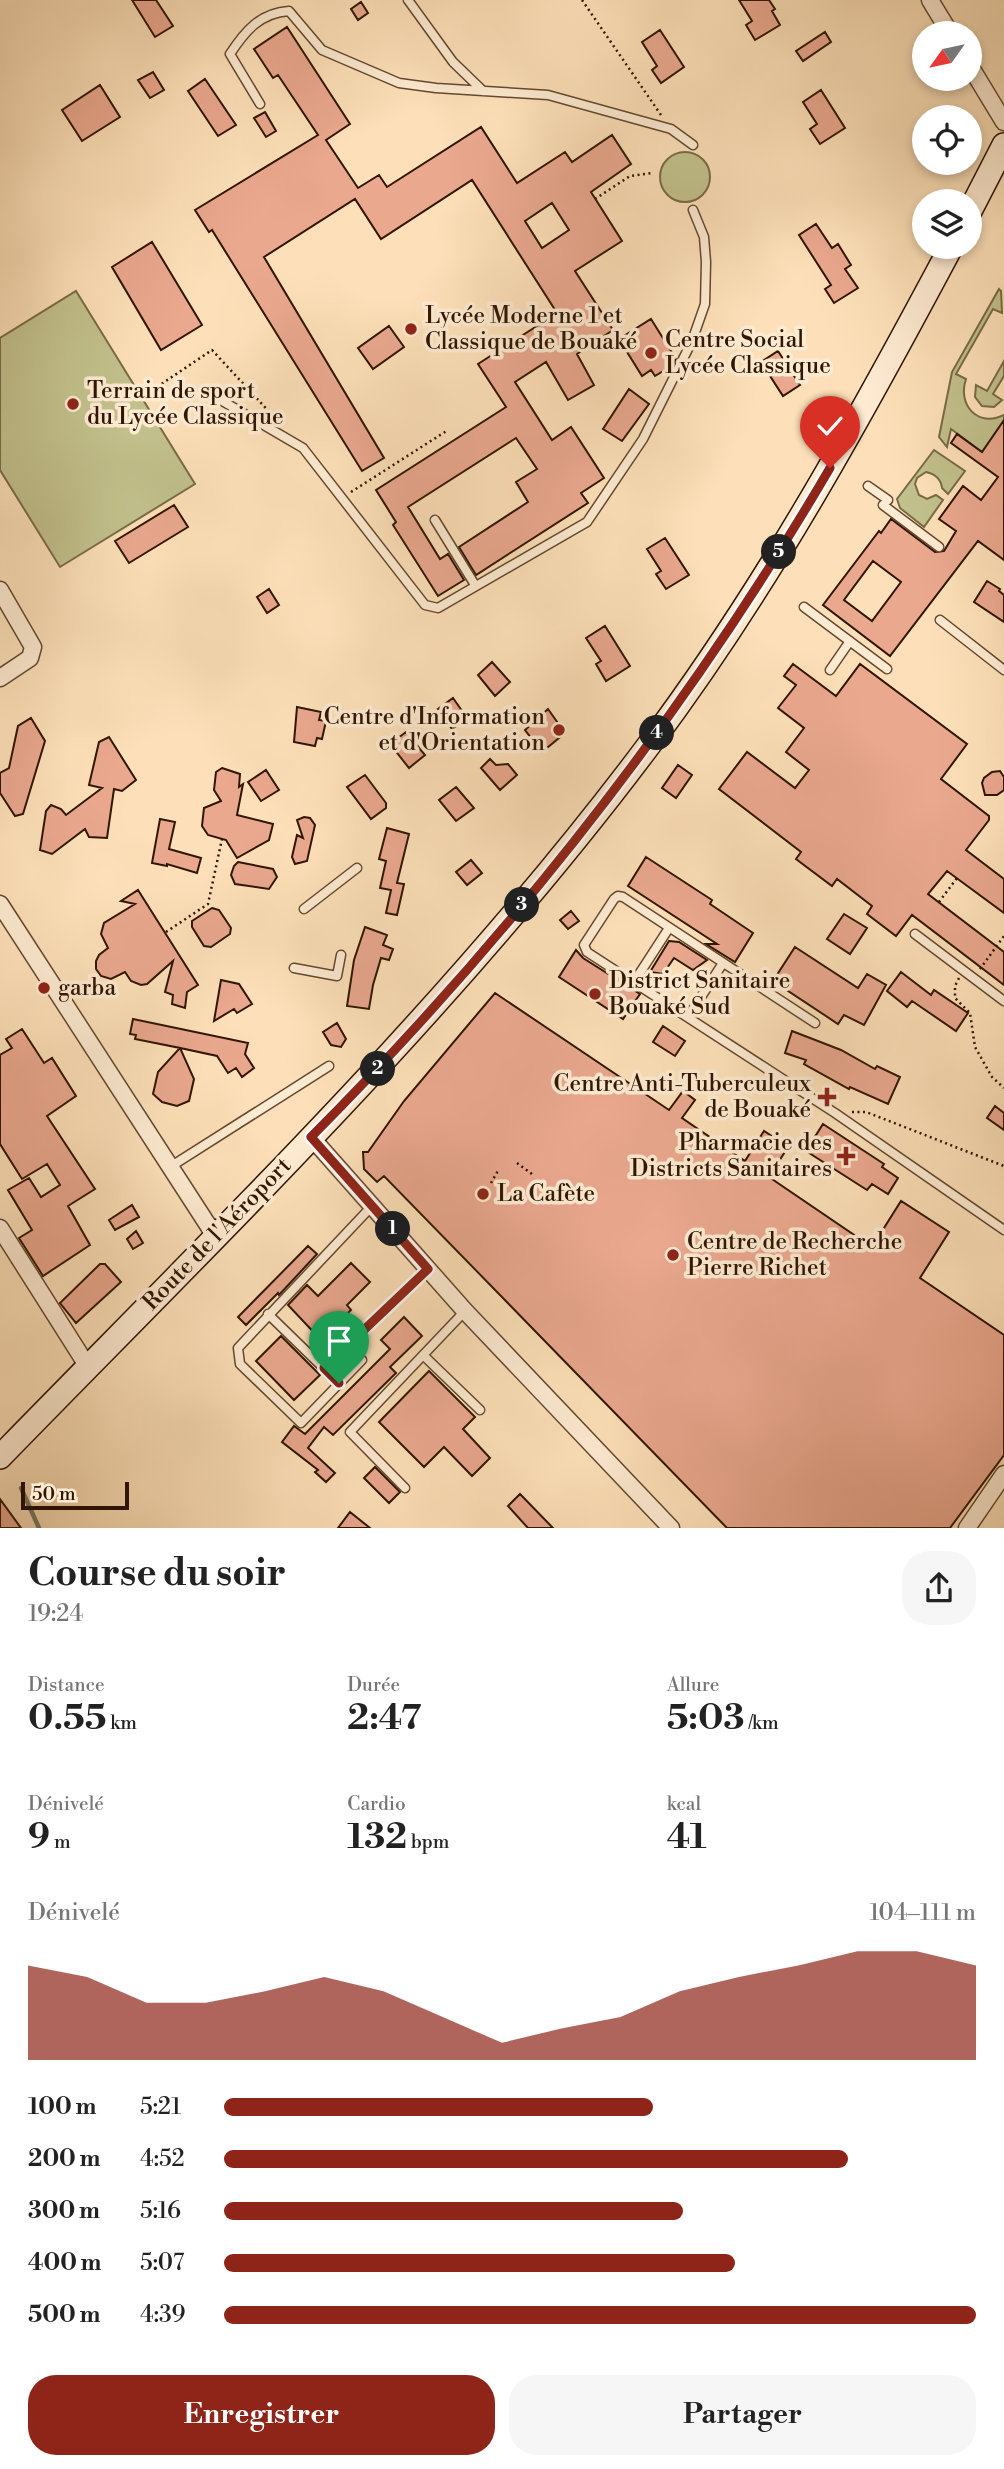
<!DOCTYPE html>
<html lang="fr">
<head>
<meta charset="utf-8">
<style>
	body { margin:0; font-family:"Libre Bodoni",serif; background:#f6f6f6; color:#222; height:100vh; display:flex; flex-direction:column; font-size:26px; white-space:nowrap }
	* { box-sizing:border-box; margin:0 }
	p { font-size:23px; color:#767676 }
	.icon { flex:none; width:38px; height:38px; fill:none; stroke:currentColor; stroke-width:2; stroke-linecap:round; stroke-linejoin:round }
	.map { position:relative; height:1528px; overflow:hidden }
	.details { display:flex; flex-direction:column; background:#fff; flex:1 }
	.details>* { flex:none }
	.needle { width:46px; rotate:237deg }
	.controls { position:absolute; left:912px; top:21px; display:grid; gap:14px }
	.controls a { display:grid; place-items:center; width:70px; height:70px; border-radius:50%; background:#fff; box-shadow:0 4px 10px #0003; font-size:35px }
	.scale { position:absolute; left:21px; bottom:18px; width:108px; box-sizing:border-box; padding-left:7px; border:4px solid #301500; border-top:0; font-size:19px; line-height:24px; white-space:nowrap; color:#301500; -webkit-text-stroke:5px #feebd2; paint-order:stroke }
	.pin { position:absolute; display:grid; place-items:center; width:60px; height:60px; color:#fff; margin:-72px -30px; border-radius:50% 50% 50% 0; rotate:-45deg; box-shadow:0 0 7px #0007 }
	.pin .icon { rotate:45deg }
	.km { position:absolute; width:35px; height:35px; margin:-18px; border-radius:50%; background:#222; color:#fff; font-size:19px; line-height:35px; text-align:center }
	.round { display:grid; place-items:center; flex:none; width:74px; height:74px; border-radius:28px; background:#f6f6f6 }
	.overview { display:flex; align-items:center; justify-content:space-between; height:119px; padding:0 28px }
	h1 { font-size:38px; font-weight:700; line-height:52px }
	.stats { display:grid; grid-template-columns:repeat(3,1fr); gap:10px; height:119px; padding:7px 28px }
	.stats div { display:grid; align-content:center }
	.stats b { font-size:35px; font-weight:700 }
	.stats small { font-size:19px; font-weight:400 }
	.stats p { font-size:19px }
	.chart { height:196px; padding:14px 28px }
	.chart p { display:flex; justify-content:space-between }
	.chart svg { width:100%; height:126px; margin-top:7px; fill:#8f2418; opacity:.7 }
	.action { display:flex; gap:14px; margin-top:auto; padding:14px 28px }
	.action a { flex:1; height:80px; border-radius:28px; background:#8f2418; color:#fff; font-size:28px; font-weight:700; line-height:80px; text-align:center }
	.action a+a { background:#f6f6f6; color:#222 }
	ul { padding:0 28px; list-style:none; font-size:23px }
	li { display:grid; grid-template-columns:112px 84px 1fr; align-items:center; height:52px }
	li i { height:18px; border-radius:9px; background:#8f2418 }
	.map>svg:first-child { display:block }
	.green { fill:#c2c18d; stroke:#796b46; stroke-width:2 }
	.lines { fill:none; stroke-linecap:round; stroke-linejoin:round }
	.stream { stroke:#737a67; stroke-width:4.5 }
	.building { fill:#eaa88f; stroke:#301500; stroke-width:2; fill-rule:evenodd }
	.lane-casing { stroke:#63482e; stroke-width:11 }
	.street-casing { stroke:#63482e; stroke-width:19 }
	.secondary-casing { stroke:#301500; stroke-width:26 }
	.path { stroke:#301500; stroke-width:2.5; stroke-dasharray:2 3.5; stroke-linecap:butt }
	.lane { stroke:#feebd2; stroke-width:8 }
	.street { stroke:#feebd2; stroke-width:16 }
	.secondary { stroke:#feebd2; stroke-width:23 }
	.route-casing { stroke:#fff; stroke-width:14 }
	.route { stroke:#8f2418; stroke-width:9 }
	.poi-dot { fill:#8f2418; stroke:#feebd2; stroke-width:2.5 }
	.labels { text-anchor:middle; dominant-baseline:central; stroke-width:7; stroke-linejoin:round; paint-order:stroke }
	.poi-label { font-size:23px; fill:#301500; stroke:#feebd2; text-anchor:start }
	.street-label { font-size:23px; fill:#301500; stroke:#feebd2 }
</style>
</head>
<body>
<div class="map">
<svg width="1004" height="1528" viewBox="0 0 1004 1528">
	<rect width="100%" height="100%" fill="#fde0b9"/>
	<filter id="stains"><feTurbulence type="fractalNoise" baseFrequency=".00286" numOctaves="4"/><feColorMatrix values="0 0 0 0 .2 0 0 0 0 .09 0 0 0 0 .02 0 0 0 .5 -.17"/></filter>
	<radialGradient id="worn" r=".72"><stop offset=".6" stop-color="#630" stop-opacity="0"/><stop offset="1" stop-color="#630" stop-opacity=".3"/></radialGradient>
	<!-- green -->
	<path class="green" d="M660 177a25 25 0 1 1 50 0a25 25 0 1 1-50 0Z
		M999,289l2,2 1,22 -9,-4 -37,65 10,5c-9,26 12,49 38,36v8l-18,25 4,10 -39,-29 -4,18 -8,-10 13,-65z
		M76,291l119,193 -135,83 -60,-97v-132z
		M1004,361v15l-11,18 9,6 -8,7 -12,-1 -7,-9 1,-12 11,6z
		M934,450l31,21 -17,23 -6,-6c-1,-9 -7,-14 -16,-16l-9,6 -2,6 4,11 8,4 9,-4 7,5 -19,27 -24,-19 -3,-9z"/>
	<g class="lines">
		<!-- stream -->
		<path class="stream" d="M21,1488l18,40"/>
	</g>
	<!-- building -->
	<path class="building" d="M132,0h24l17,26 -18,11z
		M739,0h30l6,9 -3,2 8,14 -25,15 -9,-15 6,-4z
		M361,2l7,11 -10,7 -7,-11z
		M287,27l63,97 -24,16 32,48 21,-13 8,12 94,-60 36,56 48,-31 7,10 40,-27 19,29 -40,28 31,49 -47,30 38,59 -36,24 17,31 -26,15 -22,-38 -31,20 37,58 19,-13 33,51 -23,15 7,10 -112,72 -17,-28 69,-45 -12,-20 21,-13 -21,-31 -108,69 32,52 8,-5 16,26 -26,16 -45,-71 3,-3 -20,-32 130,-83 -28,-43 79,-51 -85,-133 -91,59 -26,-40 -91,58 120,201 -22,13 -150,-241 -3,2 -14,-22 123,-75 -40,-60 -5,3 -19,-29zM552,203l17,27 -27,18 -17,-27z
		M660,30l24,37 -23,16 -9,-13 5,-4 -15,-24z
		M825,32l6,10 -28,19 -7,-10z
		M153,72l11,18 -14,8 -12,-18z
		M205,79l31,46 -18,11 -30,-45z
		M100,85l20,32 -38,24 -20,-31z
		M821,90l24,38 -25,16 -10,-15 7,-5 -14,-22z
		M265,112l11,19 -10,6 -12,-19z
		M816,224l16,24 6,-4 13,21 -6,4 13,19 -24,15 -9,-14 6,-4 -32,-50z
		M152,242l50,83 -41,25 -49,-83z
		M651,319l25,40 -3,6 -18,11 -4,-6 -9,6 -23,-37z
		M389,326l15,21 -31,22 -15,-21z
		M778,351l22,34 -17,11 -22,-34z
		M629,389l20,15 -27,37 -19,-12z
		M1004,420v140l-26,-19 -88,115 -67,-51 56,-74 2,2 10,-14 44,33 9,-1 12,-20 -17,-12 24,-33 18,14 17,-23 -47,-34 6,-9 25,18zM873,561l28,21 -29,39 -28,-21z
		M174,505l14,22 -59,36 -14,-22z
		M665,538l24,37 -23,14 -10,-15 5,-3 -14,-22z
		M987,581l13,8 -1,2 5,4v27l-30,-20z
		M269,589l10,16 -12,8 -10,-16z
		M605,626l25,40 -24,15 -10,-17 5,-3 -15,-23z
		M492,662l18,20 -15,14 -17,-21z
		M793,664l43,32 24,-32 107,80 -26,35 48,37v4l-23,30 38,29v34l-57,-42 -19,23 76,58v33l-92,-70 -16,21 -29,-22 5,-8 -35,-27 -5,7 -36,-27 5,-7 -82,-63 28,-37 48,36 14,-18 -23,-18 18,-24 -26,-20 18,-23 -12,-9z
		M453,698l14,20 -15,11 -14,-20z
		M297,707l24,5 -2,8 7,1 -4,18 -5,-1 -2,8 -21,-4z
		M548,709l17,24 -23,19 -17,-22z
		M31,718l14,23 -22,73 -8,2 -15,-23v-20l9,-5 9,-42z
		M406,732l19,23 -16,13 -19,-24z
		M109,737l27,43 -14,11 -8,-2 -7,49 -18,-1 -4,-8 -33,25 -12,-4 6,-39 5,-6 10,4 5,6 36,-27 -13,-3 10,-43z
		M490,759l6,6 12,-1 9,11 -17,15 -19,-22z
		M678,765l14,10 -16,23 -14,-10z
		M222,768l18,6 -1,13 4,-3 -6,31 36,9 -4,16 -32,18 -11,-18 -18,-5 -6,-9 2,-18 17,-7 -7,-11 2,-18z
		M266,770l13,20 -18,11 -13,-19z
		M1000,771l4,6v13l-7,5h-12l-3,-12 2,-5 8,-6z
		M365,775l21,28v5l-15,11 -24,-32z
		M456,787l18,21 -18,13 -17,-21z
		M304,817l6,1 5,7 -8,36 -12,3 -3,-7 5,-22 6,3 -6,-18z
		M160,819l15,3 -6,27 32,9 -4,15 -30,-9v2l-15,-3z
		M387,828l22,6 -12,49 7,1 -7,31 -11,-2 5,-23 -11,-2 6,-27 -7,-2z
		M646,857l66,43 -2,4 43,29 -18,29 -29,-18h11l-89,-58z
		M471,860l11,13 -15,12 -11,-13z
		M238,862l35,7 4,8 -8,12 -34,-5 -4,-9 3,-9z
		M138,890l60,95 -11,7 -2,16 -13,-4 1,-9 -8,-3 8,-31 -26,23 -6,1 -10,-4 -6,-9 -14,7 -10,-3 -5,-7v-8l3,-6 9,-7 -7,-14 3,-11 31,-19 -14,-3z
		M212,908l7,2 12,18 -1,6 -19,13 -7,-1 -12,-19v-6z
		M571,911l8,10 -11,8 -8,-9z
		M844,914l23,14 -17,26 -23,-15z
		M365,927l22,8 -4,10 10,4 -4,11 -8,-2 -8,27 -4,24 -22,-3 7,-46z
		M669,941l10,1 28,18 -14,10 -19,-12 -11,16 -13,-2z
		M795,947l63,41 9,-14 19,11 -22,40 -20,-10 -6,9 -65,-43z
		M576,950l7,8 57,36 -17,25 -64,-42z
		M901,972l30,23 3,-5 34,23 -12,18 -44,-30 -5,6 -20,-16z
		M221,980l18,4 13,20 -15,9 -3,-4 -20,12z
		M495,993l174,117 14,-19 12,9 -13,18 63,43 19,-30 24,16 -19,30 103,70 29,-46 48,31 -29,46 84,57v120l-54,73h-223l-343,-352 -7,6 -13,-13 -1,-17h5l36,-51z
		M133,1019l115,24 -3,11 9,14 -12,9 -6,-9 -8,5 -11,-17 -37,-8 14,31 -5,22 -12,5 -15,-4 -9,-8 5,-22 22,-24 -45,-9 1,-4 -6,-1z
		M337,1023l9,16 -5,8 -10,-2 -8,-13z
		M663,1026l22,15 -10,15 -22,-14z
		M22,1029l22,34 8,-5 24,38 -29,20 48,73 -27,17 22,39 -47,31 -24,-38 13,-8 -24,-40 21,-12 12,19 19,-12 -13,-21 -25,15 -22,-35v-89l12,-7 -6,-9z
		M792,1031l49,19 34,19 2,-3 23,11 -12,27 -38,-17 -1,2 -45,-25 2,-4 -21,-7z
		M995,1106l9,7v17l-17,-12z
		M823,1124l61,40 -2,3 16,11 -10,16 -16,-10 -5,6 -61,-39z
		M132,1205l7,12 -24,13 -6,-10z
		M136,1231l7,12 -10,6 -6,-10z
		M308,1246l9,8 -38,41 -1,-2 -32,32 -8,-8z
		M351,1263l19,19 -23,23 4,5 -5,5 5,5 -14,12 -4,-4 -12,12 -33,-35 19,-20 11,11z
		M100,1264h5l16,18 -45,41 -16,-20z
		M404,1317l18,19 -32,31 6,6 -63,62 -9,-8 -16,21 27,25 -9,9 -11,-10 3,-2 -36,-28 12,-16 11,8 85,-85 -9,-9z
		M281,1336l39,39 -26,25 -38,-39z
		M429,1371l46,46 -12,12 27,29 -18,18 -28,-29 -20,20 -45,-45z
		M375,1467l25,25 -11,11 -25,-25z
		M520,1494l33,34h-25l-20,-22z
		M0,1499l21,29h-21z
		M350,1512l20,16h-32z"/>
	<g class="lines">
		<!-- lane casing -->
		<g class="lane-casing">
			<path id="lane" d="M408,0l45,62 30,29
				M260,104l-30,-50c15,-23 30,-41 59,-43l33,39 77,33 37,5 112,7 123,34 22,16
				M219,399l84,49 122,157 13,3 149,-86 56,-83 49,-98 13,-37 1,-42 -2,-25 -11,-27
				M868,486l20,14
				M883,505l56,42
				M435,520l40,65
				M804,607l83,62
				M940,620l64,50
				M830,670l20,-29
				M304,909l53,-41
				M915,934l89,67
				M294,968l43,8 4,-21
				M634,982l35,-54
				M688,1017l35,-54
				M815,1023l-192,-126 -5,-1 -4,3 -30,46 3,7 248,161 169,117
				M170,1167l159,-101
				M268,1314l71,69
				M423,1355l57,55
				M362,1360l-61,63 -61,-59 -2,-16 134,-142
				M405,1488l-55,-56 115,-121"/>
		</g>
		<!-- street casing -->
		<g class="street-casing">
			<path id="street" d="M930,0l20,33
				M970,66l34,56
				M0,590l33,57 -3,11 -30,20
				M0,904l215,332
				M311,1137l154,174 206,217
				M0,1228l88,139
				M967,1528l37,-54"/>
		</g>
		<!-- secondary casing -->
		<g class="secondary-casing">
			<path id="secondary" d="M970,211l34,-66
				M0,1457c224,-230 456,-454 649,-712 117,-156 211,-327 302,-498"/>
		</g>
		<!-- path -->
		<path class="path" d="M582,0l79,115
			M595,199l35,-23 22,-3
			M148,393l64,-43 62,67
			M351,492l97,-62
			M939,902l18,-24
			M166,932l42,-28 14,-65
			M980,969l24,-33
			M959,978l-4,8v12l15,15 5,34 17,30 12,11
			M852,1112h14l138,54
			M517,1163l15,11
			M491,1183l8,-14
			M332,1361l86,-82"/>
		<!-- lane -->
		<use href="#lane" class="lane"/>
		<!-- street -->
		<use href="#street" class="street"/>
		<!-- secondary -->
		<use href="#secondary" class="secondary"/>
	</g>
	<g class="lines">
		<!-- route casing -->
		<g class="route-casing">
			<path id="route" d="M339,1383l-15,-15 104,-99 -117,-132c200,-201 376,-425 519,-669"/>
		</g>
		<!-- route -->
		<use href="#route" class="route"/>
	</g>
	<!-- markers -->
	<g class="poi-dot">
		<circle cx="411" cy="329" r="7"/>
		<circle cx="651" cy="353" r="7"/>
		<circle cx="73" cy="404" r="7"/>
		<circle cx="559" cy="730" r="7"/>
		<circle cx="44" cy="988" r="7"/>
		<circle cx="595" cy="994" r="7"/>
		<path d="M823.5 1086.5h7v7h7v7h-7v7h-7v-7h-7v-7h7z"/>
		<path d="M842.5 1145.5h7v7h7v7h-7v7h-7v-7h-7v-7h7z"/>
		<circle cx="483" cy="1194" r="7"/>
		<circle cx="673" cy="1255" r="7"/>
	</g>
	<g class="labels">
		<!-- poi labels -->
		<g class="poi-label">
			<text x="425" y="316">Lycée Moderne 1 et<tspan x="425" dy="26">Classique de Bouaké</tspan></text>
			<text x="665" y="340">Centre Social<tspan x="665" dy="26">Lycée Classique</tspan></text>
			<text x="87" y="391">Terrain de sport<tspan x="87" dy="26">du Lycée Classique</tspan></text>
			<text x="545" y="717" text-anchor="end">Centre d'Information<tspan x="545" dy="26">et d'Orientation</tspan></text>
			<text x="609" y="981">District Sanitaire<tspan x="609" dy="26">Bouaké Sud</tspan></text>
			<text x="58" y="988">garba</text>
			<text x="811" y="1084" text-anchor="end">Centre Anti-Tuberculeux<tspan x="811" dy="26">de Bouaké</tspan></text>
			<text x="832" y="1143" text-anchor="end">Pharmacie des<tspan x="832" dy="26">Districts Sanitaires</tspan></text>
			<text x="497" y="1194">La Cafète</text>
			<text x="687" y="1242">Centre de Recherche<tspan x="687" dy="26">Pierre Richet</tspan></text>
		</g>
		<!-- street labels -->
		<g class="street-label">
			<text transform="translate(217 1234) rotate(-46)">Route de l'Aéroport</text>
		</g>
	</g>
	<rect width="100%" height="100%" filter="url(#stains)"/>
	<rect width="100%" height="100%" fill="url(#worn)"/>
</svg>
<div class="controls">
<a><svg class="needle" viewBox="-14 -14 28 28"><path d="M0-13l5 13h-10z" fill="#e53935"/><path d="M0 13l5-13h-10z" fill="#767676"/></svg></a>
<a><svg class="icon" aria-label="locate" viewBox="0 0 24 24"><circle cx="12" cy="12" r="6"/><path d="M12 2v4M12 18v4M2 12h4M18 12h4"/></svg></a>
<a><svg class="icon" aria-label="layers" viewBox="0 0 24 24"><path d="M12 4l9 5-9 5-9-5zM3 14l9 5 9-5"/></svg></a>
</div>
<div class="scale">50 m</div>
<div class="pin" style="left:339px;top:1383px;background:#1e9e55"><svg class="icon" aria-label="arrive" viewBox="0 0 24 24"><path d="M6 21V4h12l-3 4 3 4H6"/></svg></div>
<div class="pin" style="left:830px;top:468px;background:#d93025"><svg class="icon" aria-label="check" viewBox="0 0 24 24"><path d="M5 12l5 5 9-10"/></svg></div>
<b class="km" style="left:393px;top:1229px">1</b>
<b class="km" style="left:378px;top:1069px">2</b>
<b class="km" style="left:522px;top:905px">3</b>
<b class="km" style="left:657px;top:733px">4</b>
<b class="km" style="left:779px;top:552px">5</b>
</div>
<section class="details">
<div class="overview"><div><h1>Course du soir</h1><p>19:24</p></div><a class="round"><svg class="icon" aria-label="share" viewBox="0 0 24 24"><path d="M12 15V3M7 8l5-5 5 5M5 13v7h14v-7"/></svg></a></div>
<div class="stats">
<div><p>Distance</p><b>0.55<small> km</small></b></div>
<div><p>Durée</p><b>2:47</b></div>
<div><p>Allure</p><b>5:03<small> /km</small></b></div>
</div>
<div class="stats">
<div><p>Dénivelé</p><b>9<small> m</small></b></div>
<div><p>Cardio</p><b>132<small> bpm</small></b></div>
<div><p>kcal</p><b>41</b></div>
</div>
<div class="chart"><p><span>Dénivelé</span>104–111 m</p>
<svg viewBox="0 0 160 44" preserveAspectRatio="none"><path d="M0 44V11L10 15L20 24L30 24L40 20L50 15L60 20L70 29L80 38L90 33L100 29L110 20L120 15L130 11L140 6L150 6L160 11V44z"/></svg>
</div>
<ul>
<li><b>100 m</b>5:21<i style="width:57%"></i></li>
<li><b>200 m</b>4:52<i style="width:83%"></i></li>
<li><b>300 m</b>5:16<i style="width:61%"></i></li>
<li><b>400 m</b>5:07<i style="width:68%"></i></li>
<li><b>500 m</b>4:39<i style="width:100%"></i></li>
</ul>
<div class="action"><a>Enregistrer</a><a>Partager</a></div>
</section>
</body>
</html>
